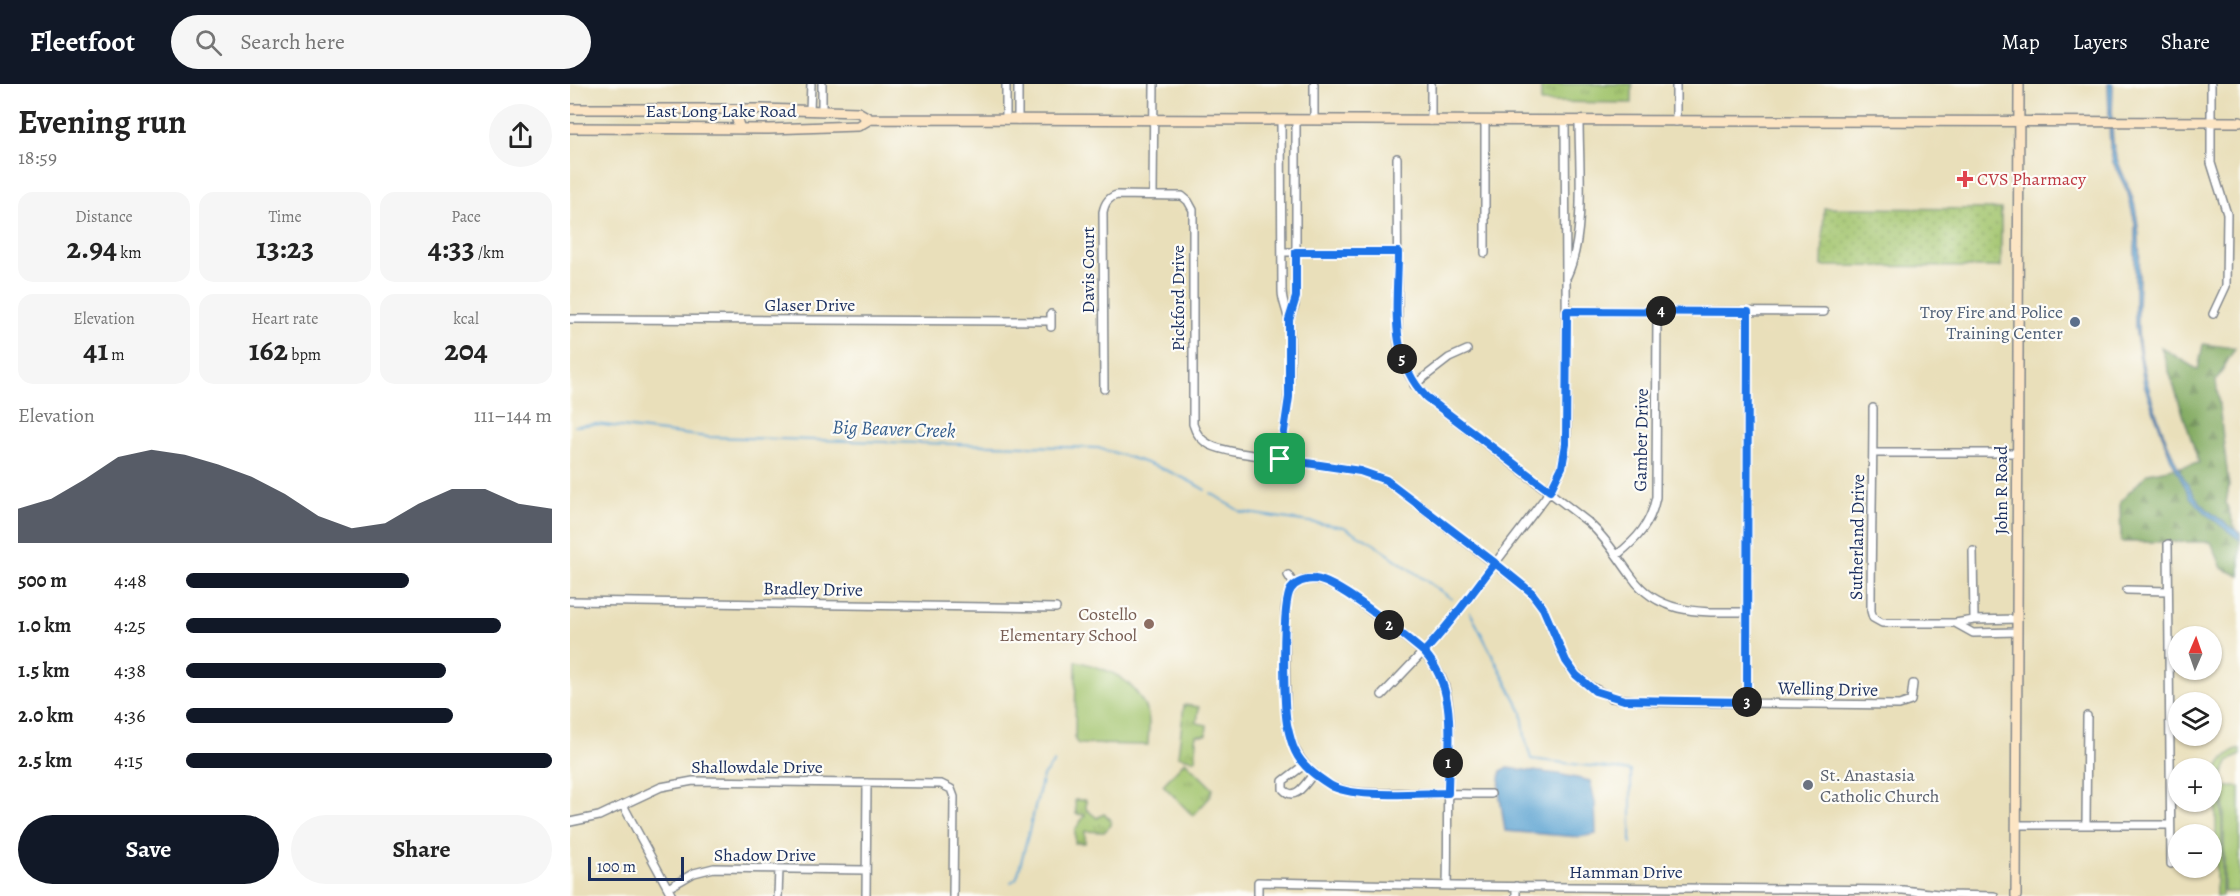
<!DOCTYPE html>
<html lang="en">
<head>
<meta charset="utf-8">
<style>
	body { margin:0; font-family:Alegreya,serif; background:#f6f6f6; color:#222; height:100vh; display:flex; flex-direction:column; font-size:22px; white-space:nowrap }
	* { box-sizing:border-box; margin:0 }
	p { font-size:20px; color:#767676 }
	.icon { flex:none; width:33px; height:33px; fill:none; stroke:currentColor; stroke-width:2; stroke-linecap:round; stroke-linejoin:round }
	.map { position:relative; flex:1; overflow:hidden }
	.sheet { display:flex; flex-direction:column; background:#fff; width:570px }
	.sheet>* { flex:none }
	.needle { width:39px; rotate:2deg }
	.controls { position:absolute; left:1598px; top:542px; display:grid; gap:12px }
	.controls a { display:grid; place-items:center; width:54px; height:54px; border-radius:50%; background:#fff; box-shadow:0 2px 4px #0004; font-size:30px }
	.scale { position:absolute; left:18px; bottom:15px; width:96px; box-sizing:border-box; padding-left:6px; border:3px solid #1b2f5e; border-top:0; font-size:16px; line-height:21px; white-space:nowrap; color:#1b2f5e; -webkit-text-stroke:4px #fdfcf7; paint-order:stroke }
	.pin { position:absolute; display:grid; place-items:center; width:51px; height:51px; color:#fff; margin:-26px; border-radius:12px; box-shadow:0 3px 9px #0006 }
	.km { position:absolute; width:30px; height:30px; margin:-15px; border-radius:50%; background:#222; color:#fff; font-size:16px; line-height:30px; text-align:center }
	.round { display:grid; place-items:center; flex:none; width:63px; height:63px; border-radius:32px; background:#f6f6f6 }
	.headline { display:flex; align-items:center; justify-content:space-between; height:102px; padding:0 18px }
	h1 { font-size:33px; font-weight:700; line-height:45px }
	.stats { display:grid; grid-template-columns:repeat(3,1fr); gap:9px; height:102px; padding:6px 18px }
	.stats div { display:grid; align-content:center; border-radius:15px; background:#f6f6f6; text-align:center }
	.stats b { font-size:30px; font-weight:700 }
	.stats small { font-size:16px; font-weight:400 }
	.stats p { font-size:16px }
	.chart { height:168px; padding:12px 18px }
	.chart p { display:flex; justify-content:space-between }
	.chart svg { width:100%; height:108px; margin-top:6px; fill:#111827; opacity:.7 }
	.primary-button { display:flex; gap:12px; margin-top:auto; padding:12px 18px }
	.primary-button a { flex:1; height:69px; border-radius:36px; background:#111827; color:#fff; font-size:24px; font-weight:700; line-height:69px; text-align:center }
	.primary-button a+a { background:#f6f6f6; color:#222 }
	ul { padding:0 18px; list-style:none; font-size:20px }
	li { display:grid; grid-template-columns:96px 72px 1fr; align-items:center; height:45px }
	li i { height:15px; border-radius:8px; background:#111827 }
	header { display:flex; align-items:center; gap:36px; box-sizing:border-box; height:84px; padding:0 30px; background:#111827; color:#fff }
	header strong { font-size:28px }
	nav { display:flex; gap:33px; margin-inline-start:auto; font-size:21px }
	.search { width:420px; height:54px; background:#f6f6f6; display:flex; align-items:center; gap:15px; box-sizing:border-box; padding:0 21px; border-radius:33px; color:#767676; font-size:22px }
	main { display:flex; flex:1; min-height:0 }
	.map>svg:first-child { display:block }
	.grass { fill:url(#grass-dots); stroke:#5f7a66; stroke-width:1.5 }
	.forest { fill:url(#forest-firs); stroke:#4e6c60; stroke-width:1.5 }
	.park { fill:url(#park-tufts); stroke:#5f7a66; stroke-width:1.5 }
	.pitch { fill:#a3c56e; stroke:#5f7a66; stroke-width:1.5 }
	.water { fill:#5aa2d1; stroke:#3a6898; stroke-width:1.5 }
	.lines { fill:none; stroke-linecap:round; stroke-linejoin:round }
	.stream { stroke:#5aa2d1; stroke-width:2 }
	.minor-casing { stroke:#82878c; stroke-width:10 }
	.secondary-casing { stroke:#82878c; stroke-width:12 }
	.minor { stroke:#fff; stroke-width:7 }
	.secondary { stroke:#fce5c4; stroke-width:9 }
	.route-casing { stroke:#fff; stroke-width:12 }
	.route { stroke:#1a73e8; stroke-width:8 }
	.health-dot { fill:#e0444e; stroke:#fdfcf7; stroke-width:2 }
	.service-dot { fill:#5c6f8a; stroke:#fdfcf7; stroke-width:2 }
	.education-dot { fill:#8d6e63; stroke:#fdfcf7; stroke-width:2 }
	.worship-dot { fill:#6b7280; stroke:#fdfcf7; stroke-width:2 }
	.labels { text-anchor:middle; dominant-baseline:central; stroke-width:4.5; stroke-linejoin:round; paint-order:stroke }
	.street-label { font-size:18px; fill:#1b2f5e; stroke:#fdfcf7 }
	.health-label { font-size:18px; fill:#be3a42; stroke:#fdfcf7; text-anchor:start }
	.service-label { font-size:18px; fill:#4e5e75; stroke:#fdfcf7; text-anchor:end }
	.education-label { font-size:18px; fill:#785e54; stroke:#fdfcf7; text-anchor:end }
	.worship-label { font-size:18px; fill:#5b616d; stroke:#fdfcf7; text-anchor:start }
	.water-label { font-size:20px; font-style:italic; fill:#345d8c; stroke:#fdfcf7 }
</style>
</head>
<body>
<header>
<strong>Fleetfoot</strong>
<div class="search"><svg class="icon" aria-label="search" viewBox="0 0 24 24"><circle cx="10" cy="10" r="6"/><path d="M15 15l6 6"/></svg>Search here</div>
<nav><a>Map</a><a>Layers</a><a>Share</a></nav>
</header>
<main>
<section class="sheet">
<div class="headline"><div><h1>Evening run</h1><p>18:59</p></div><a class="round"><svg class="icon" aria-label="share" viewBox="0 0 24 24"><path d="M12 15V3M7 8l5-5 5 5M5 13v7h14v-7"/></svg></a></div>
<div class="stats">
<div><p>Distance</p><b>2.94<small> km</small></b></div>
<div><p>Time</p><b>13:23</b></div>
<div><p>Pace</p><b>4:33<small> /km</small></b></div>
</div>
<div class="stats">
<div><p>Elevation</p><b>41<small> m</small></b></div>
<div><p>Heart rate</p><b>162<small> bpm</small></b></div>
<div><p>kcal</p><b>204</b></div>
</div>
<div class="chart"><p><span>Elevation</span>111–144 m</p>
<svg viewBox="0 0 160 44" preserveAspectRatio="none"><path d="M0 44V30L10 26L20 18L30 9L40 6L50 8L60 12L70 17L80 24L90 33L100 38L110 36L120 28L130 22L140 22L150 28L160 30V44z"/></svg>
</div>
<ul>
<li><b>500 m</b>4:48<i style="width:61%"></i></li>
<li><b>1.0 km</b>4:25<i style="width:86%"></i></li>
<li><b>1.5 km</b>4:38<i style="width:71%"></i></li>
<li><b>2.0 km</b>4:36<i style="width:73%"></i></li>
<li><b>2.5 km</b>4:15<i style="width:100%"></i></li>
</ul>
<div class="primary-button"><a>Save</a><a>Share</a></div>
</section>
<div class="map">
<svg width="1670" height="812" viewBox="0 0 1670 812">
	<defs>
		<pattern id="grass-dots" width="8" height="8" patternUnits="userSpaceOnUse" patternTransform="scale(1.5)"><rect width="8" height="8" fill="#a3c56e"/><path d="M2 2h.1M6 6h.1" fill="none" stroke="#84a05e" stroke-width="1.8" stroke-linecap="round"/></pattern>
		<pattern id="forest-firs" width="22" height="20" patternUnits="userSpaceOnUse" patternTransform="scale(1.5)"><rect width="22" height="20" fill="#82aa61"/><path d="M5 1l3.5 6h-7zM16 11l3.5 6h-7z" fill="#6a8b53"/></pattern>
		<pattern id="park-tufts" width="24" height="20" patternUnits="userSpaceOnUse" patternTransform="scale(1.5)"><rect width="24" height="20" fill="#a3c56e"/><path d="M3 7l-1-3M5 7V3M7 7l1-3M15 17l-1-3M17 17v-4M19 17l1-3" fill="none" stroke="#84a05e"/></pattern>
	</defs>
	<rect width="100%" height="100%" fill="#fdfcf7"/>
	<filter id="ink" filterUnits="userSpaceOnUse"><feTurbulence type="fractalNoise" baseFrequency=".0167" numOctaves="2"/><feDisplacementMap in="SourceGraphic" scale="12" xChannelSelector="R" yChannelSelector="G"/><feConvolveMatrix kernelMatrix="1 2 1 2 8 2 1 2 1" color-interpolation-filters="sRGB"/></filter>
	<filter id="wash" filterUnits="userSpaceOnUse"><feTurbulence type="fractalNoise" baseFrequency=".008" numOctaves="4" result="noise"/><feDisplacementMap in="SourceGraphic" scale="24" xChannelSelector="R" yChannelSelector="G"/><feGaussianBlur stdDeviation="1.35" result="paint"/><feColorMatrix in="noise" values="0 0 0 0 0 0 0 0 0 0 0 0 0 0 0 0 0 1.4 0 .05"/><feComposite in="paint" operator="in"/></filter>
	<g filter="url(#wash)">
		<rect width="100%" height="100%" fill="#e9dfba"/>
		<!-- grass -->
		<path class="grass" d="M1254,124l177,1v58l-179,-1z"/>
		<!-- forest -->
		<path class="forest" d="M1633,260l32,4 -19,33 13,105 -3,17 10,28 4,2v43l-18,-8 -11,-26h-90l-1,-40 28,-29 51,-10 -38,-116 37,23z"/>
		<!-- park -->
		<path class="park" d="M971,0h91v19l-91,-1z
			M614,621l15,2 -2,16 10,2 -1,10h-10l-1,6h2l-2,19 -17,-4z
			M615,677l28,28 -3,5 1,2 -18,20 -30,-31z
			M505,716h11v9l11,9 7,-4 6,5 1,6 -7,7 -19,-1v12h-10v-13l10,-15 -9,-1z"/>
		<!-- pitch -->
		<path class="pitch" d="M506,577c33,8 58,17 71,51 4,9 1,23 1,33l-70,-1 -3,-4z
			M1670,665v6l-11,6 -7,15v120h-6v-121c3,-14 11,-22 24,-26z
			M1654,703h16v105h-16z"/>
		<!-- water -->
		<path class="water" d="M1538,0h5c0,21 -3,43 1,64 4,22 19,41 22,64 7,38 1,79 2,118 2,44 31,130 57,166 11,15 27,25 42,35l3,4v5l-31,-24 -18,-18 -20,-39 -27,-75 -9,-57v-103l-7,-31 -15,-31 -3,-14z
			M937,684l51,6 32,7 5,21 1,32 -17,3 -74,-6 -6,-41 2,-19z"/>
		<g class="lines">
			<!-- stream -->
			<path class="stream" d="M5,342l20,-2 113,13 390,11c37,11 74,21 107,42
				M641,409l30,19 103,15 30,17 78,55
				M900,528l52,100 3,25 6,22 100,12v73
				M441,798l5,-3 2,-5 25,-98 11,-14"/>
		</g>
	</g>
	<g filter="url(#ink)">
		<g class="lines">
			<!-- minor casing -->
			<g class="minor-casing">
				<path id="minor" d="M252,0v27
					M436,0v36
					M448,0v36
					M1641,0v79l16,51 -1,72 -13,28
					M240,26l1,-26
					M744,36v-36
					M861,37v-37
					M1106,38v-38
					M827,74l1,182c2,23 12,40 28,57l162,125c18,16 30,36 44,55 27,39 72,35 115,35
					M583,110l1,-110
					M712,168h116
					M915,169v-132
					M997,192c19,-40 12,-110 12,-155
					M997,227l257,1
					M0,235l481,2
					M719,236l6,-15 1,-15v-170
					M481,243v-13
					M844,301l35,-27 18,-8
					M534,305l-1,-177c2,-10 6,-15 14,-17l65,1 6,5 5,9v214c6,22 26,25 47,29l120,18 26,9 145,112 12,16 18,43 10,18 17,16 24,13 44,4 243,3 12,-4 2,-17
					M1303,324c0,68 -2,135 -2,203l2,7 9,5h73l19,-3 43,-1
					M1303,369h144
					M710,375c7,-45 13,-90 9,-136 -1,-11 -7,-21 -7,-32l-1,-171
					M1598,460l3,320
					M1403,467l1,69
					M1047,471c20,-16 34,-31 39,-58l1,-186
					M718,491l7,11
					M1557,506l41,1
					M0,517l486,7
					M1385,539l18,10 44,-1
					M812,611l62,-65 101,-132 17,-31 5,-34 -2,-312
					M1177,618l1,-390
					M734,681l-21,16v8c12,14 23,-6 31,-16
					M53,721l49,91
					M0,738l29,-6 62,-29 32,-6 248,3 10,5 3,8 -1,99
					M1446,741h154
					M1516,741l1,-109
					M877,801c1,-35 0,-70 1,-105 0,-30 6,-66 -4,-96 -11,-30 -38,-45 -62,-64 -26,-20 -88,-75 -97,-10 0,26 0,52 1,78 0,12 -1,25 1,37 6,32 29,60 62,66 19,4 40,1 60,2 27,0 55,1 82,1
					M98,804l26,-15 20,-5 152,2
					M208,812l1,-27
					M296,812l1,-113
					M688,812v-14l198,4 447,4 44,5 47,1
					M946,812v-10"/>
			</g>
			<!-- secondary casing -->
			<g class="secondary-casing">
				<path id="secondary" d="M0,25h191l97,3 12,7 1370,3
					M0,44l199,1 89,-3 12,-7
					M170,45l-3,-9 7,-11
					M1446,812l3,-812"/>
			</g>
			<!-- minor -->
			<use href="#minor" class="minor"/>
			<!-- secondary -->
			<use href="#secondary" class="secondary"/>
		</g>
	</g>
	<g class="lines" filter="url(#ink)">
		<!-- route casing -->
		<g class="route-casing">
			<path id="route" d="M710,375l80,12 26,9 109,83c-23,30 -45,62 -71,89 35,38 24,94 24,141 -29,0 -96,6 -118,-8 -14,-9 -28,-19 -35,-34 -4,-8 -6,-18 -8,-27 -3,-19 -6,-122 4,-135 5,-7 15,-10 24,-10 24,2 88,56 109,73 26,-27 48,-59 71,-89l36,29 12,16 23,53 10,14 19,16 29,9 123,2 1,-390 -181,-1 -1,133 -4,23 -12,24 -124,-94c-39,-41 -28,-93 -28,-145h-102v45l-7,23v77l-9,62"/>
		</g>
		<!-- route -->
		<use href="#route" class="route"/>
	</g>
	<!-- markers -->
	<path class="health-dot" d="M1392 86h6v6h6v6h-6v6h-6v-6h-6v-6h6z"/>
	<circle class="service-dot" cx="1505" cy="238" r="6"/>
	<circle class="education-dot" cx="579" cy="540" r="6"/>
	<circle class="worship-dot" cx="1238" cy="701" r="6"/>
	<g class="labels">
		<!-- street labels -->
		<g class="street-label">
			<text x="151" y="27">East Long Lake Road</text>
			<text transform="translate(518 186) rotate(-90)">Davis Court</text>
			<text transform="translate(608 214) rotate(-90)">Pickford Drive</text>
			<text x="240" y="221">Glaser Drive</text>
			<text transform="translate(1071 356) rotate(-89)">Gamber Drive</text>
			<text transform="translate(1431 406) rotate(-90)">John R Road</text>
			<text transform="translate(1287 453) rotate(-89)">Sutherland Drive</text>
			<text transform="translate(243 505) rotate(1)">Bradley Drive</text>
			<text transform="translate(1258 605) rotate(1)">Welling Drive</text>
			<text x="187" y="683">Shallowdale Drive</text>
			<text x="195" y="771">Shadow Drive</text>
			<text x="1056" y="788">Hamman Drive</text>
		</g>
		<!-- health labels -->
		<g class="health-label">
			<text x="1407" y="95">CVS Pharmacy</text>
		</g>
		<!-- service labels -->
		<g class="service-label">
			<text x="1493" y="228">Troy Fire and Police<tspan x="1493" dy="21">Training Center</tspan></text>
		</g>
		<!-- education labels -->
		<g class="education-label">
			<text x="567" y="530">Costello<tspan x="567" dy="21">Elementary School</tspan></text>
		</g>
		<!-- worship labels -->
		<g class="worship-label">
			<text x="1250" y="691">St. Anastasia<tspan x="1250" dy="21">Catholic Church</tspan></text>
		</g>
		<!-- water labels -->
		<g class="water-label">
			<text transform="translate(324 345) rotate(2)">Big Beaver Creek</text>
		</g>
	</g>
</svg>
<div class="controls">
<a><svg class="needle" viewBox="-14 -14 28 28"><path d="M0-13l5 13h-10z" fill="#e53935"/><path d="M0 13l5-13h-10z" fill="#767676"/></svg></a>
<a><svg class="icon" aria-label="layers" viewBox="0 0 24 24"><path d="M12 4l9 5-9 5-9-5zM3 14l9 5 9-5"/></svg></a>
<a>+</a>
<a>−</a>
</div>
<div class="scale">100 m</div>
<div class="pin" style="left:710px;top:375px;background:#1e9e55"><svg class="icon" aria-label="arrive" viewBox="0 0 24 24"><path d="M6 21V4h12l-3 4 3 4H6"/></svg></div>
<b class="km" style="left:878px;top:679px">1</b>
<b class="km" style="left:819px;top:541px">2</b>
<b class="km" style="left:1177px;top:618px">3</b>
<b class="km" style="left:1091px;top:227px">4</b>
<b class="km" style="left:832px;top:275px">5</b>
</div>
</main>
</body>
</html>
